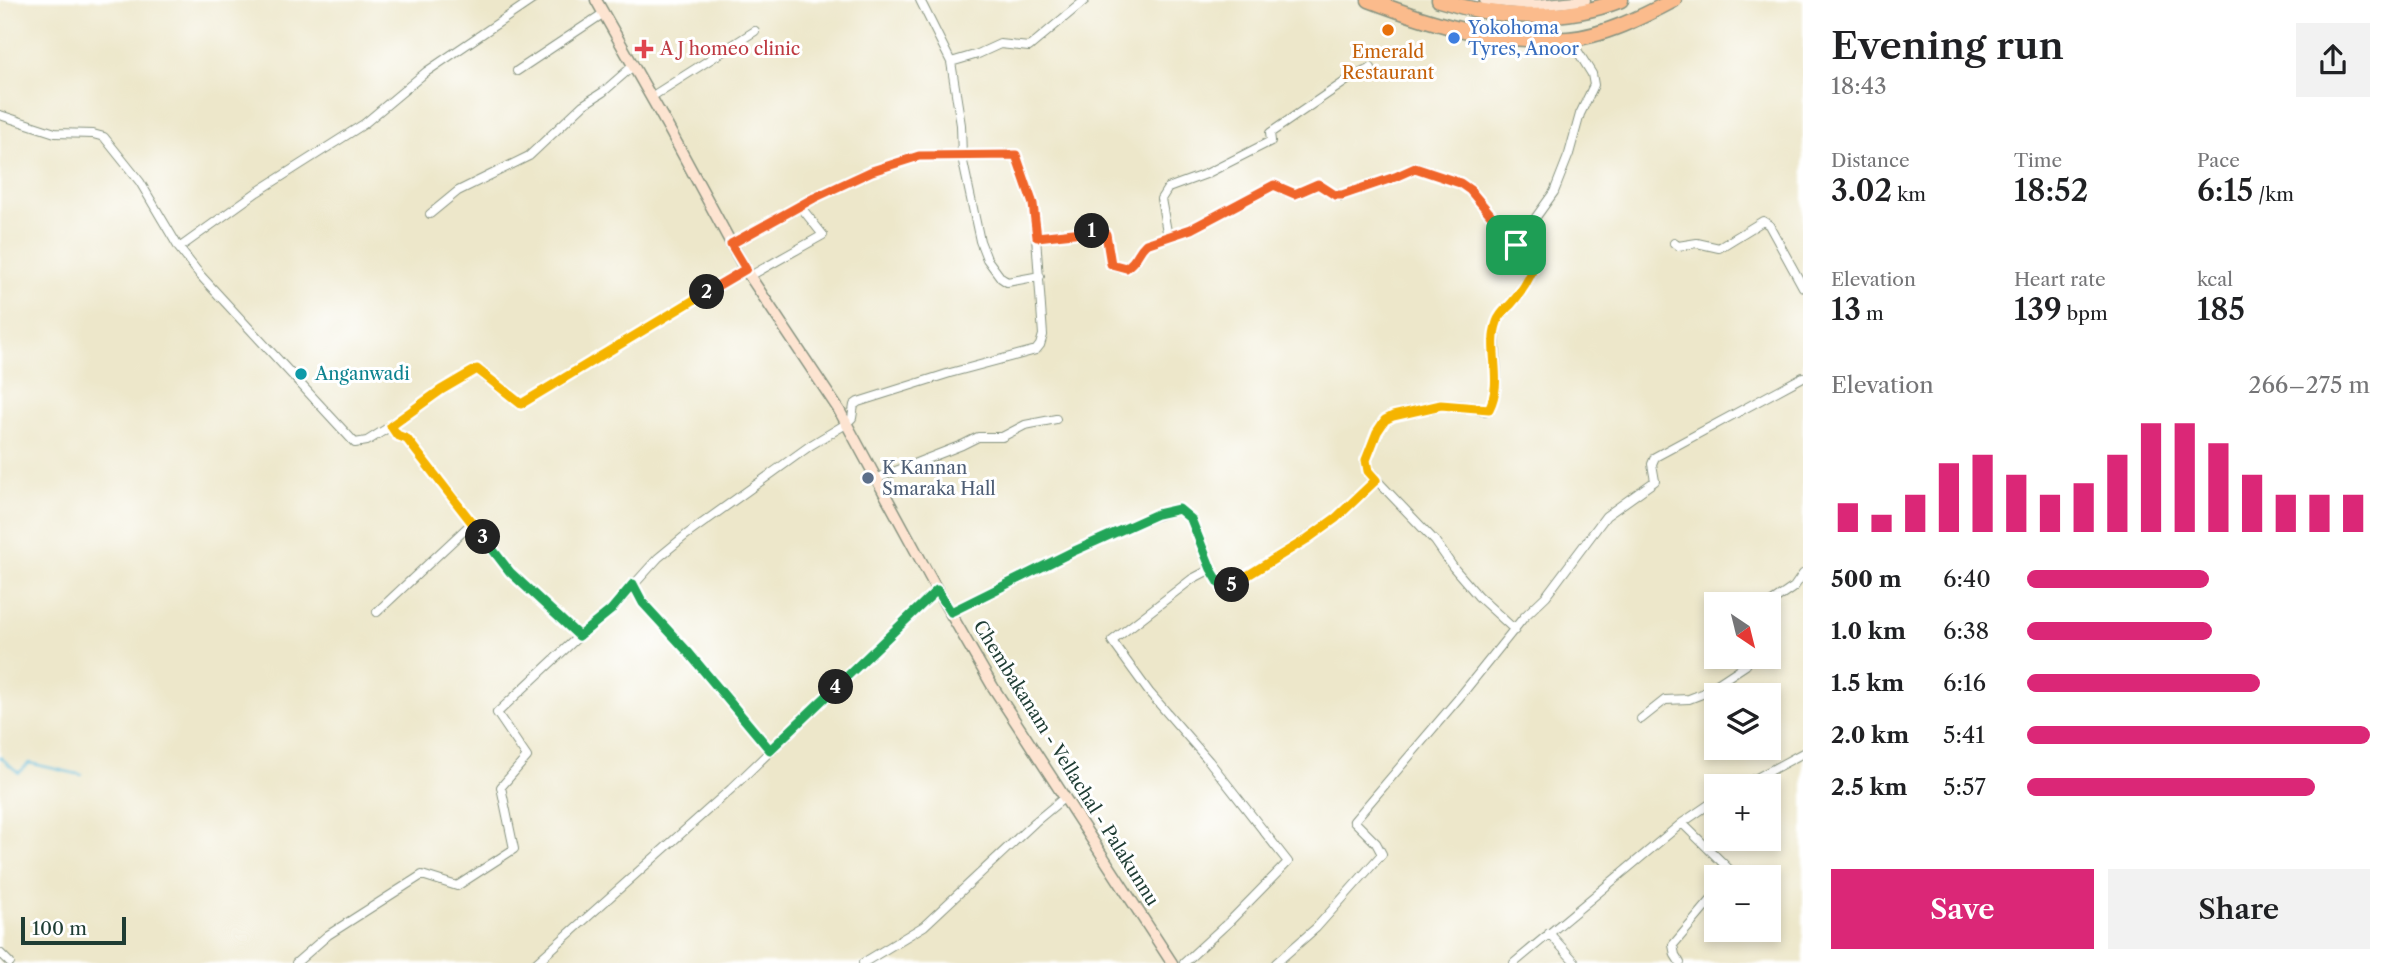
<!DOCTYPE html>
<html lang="en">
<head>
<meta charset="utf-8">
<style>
	body { margin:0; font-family:"Libre Caslon Text",serif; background:#f2f2f2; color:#202124; height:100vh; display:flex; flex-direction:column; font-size:26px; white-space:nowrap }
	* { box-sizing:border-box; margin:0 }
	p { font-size:23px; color:#757577 }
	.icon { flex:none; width:38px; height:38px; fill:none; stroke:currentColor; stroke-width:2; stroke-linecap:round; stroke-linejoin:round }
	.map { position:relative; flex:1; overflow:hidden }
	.panel { display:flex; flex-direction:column; background:#fff; width:595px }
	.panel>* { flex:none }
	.needle { width:46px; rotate:145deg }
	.buttons { position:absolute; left:1704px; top:592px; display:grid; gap:14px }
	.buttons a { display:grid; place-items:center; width:77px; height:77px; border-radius:0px; background:#fff; box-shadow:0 4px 10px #0003; font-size:35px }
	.scale { position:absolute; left:21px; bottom:18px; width:105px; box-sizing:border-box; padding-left:7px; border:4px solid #1f3d34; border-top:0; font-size:19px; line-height:24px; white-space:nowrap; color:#1f3d34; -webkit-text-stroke:5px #fff; paint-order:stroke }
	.pin { position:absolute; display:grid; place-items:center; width:60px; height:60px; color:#fff; margin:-30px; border-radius:14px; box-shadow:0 4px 10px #0006 }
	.km { position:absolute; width:35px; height:35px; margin:-18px; border-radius:50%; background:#222; color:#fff; font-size:19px; line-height:35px; text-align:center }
	.round { display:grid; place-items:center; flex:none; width:74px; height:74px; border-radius:0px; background:#f2f2f2 }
	.overview { display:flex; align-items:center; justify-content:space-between; height:119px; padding:0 28px }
	h1 { font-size:38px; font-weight:600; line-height:52px }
	.figures { display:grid; grid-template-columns:repeat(3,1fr); gap:10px; height:119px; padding:7px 28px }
	.figures div { display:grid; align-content:center }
	.figures b { font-size:30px; font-weight:600 }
	.figures small { font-size:19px; font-weight:400 }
	.figures p { font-size:19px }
	.chart { height:196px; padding:14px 28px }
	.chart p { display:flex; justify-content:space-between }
	.chart svg { width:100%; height:126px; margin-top:7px; stroke:#db2777; stroke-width:6 }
	.cta { display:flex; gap:14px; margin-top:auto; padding:14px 28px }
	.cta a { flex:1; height:80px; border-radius:0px; background:#db2777; color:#fff; font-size:28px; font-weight:600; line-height:80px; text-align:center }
	.cta a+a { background:#f2f2f2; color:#202124 }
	ul { padding:0 28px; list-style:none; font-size:23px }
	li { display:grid; grid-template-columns:112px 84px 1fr; align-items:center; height:52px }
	li i { height:18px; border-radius:9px; background:#db2777 }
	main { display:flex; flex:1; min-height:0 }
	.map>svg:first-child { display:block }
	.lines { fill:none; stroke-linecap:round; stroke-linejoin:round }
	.stream { stroke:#61bddf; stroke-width:2 }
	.street-casing { stroke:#86927f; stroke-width:10 }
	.secondary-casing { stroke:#86927f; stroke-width:13 }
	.highway-casing { stroke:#86927f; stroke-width:17 }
	.street { stroke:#fff; stroke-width:8 }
	.secondary { stroke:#fde4d1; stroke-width:10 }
	.highway { stroke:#fbbb8c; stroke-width:14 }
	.split-1-casing { stroke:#fff; stroke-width:14 }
	.split-2-casing { stroke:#fff; stroke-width:14 }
	.split-3-casing { stroke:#fff; stroke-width:14 }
	.split-4-casing { stroke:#fff; stroke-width:14 }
	.split-5-casing { stroke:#fff; stroke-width:14 }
	.split-6-casing { stroke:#fff; stroke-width:14 }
	.split-1 { stroke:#f0652b; stroke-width:9 }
	.split-2 { stroke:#f0652b; stroke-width:9 }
	.split-3 { stroke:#f5b400; stroke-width:9 }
	.split-4 { stroke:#22a559; stroke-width:9 }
	.split-5 { stroke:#22a559; stroke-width:9 }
	.split-6 { stroke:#f5b400; stroke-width:9 }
	.food-dot { fill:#e8710a; stroke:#fff; stroke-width:2.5 }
	.shop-dot { fill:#3f7fe0; stroke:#fff; stroke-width:2.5 }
	.health-dot { fill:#e0444e; stroke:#fff; stroke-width:2.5 }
	.culture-dot { fill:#0f9aa8; stroke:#fff; stroke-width:2.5 }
	.service-dot { fill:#5c6f8a; stroke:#fff; stroke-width:2.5 }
	.labels { text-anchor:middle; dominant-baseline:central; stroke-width:6; stroke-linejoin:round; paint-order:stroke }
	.shop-label { font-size:18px; fill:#366cbe; stroke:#fff; text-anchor:start }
	.health-label { font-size:18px; fill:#be3a42; stroke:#fff; text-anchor:start }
	.food-label { font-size:18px; fill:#c56008; stroke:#fff }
	.culture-label { font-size:18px; fill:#0d838f; stroke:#fff; text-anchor:start }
	.service-label { font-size:18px; fill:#4e5e75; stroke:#fff; text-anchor:start }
	.street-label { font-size:18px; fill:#1f3d34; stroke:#fff }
</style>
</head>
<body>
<main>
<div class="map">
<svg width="1803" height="963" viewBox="0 0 1803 963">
	<rect width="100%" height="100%" fill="#fff"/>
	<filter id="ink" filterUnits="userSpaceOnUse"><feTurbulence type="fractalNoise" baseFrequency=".0143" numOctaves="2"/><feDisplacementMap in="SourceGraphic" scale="14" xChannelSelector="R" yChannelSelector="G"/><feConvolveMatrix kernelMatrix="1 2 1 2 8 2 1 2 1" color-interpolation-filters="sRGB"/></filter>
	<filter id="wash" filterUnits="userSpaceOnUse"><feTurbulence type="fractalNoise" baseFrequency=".00686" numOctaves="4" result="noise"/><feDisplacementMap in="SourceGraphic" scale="28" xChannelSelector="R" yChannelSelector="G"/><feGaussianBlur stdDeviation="1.57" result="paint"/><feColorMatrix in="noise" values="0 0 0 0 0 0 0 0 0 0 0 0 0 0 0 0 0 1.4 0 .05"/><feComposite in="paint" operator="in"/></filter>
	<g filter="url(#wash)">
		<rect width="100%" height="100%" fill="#ede7ca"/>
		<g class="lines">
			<!-- stream -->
			<path class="stream" d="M0,757l19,16 10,-10 53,12"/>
		</g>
	</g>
	<g filter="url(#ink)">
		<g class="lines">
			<!-- street casing -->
			<g class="street-casing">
				<path id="street" d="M920,0l31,62 10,63 1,32 18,84 7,18 14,19 6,4 33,-6
					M951,62l27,-8 22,-10 29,3 56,-47
					M517,71l87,-58
					M651,97l104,-66
					M0,115l55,18 38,1 11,3 36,45 39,66 22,28 154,167 12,-2 24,-15 6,9 10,4 103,133 69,64 32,-26 47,-52 28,-23 125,-90 35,-21 6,-6 2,-13 4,-3 92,-29 86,-23 4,-5 3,-10 -7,-98
					M430,214l28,-23 71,-35 54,-51 20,-13 31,-27
					M1168,237l-7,-38 7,-11 38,-14 65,-33 -1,-8 79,-54 22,-11
					M1674,243l4,3 19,-3 22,5 44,-27 6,4 34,62
					M731,244l83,-46 57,-27 48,-15 97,-1 17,49 3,33 61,-7 9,4 5,30c26,10 21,-8 35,-20l45,-15 83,-44 21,9 23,-10 17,11 7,1 53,-19 20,-9 45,15 10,7 46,55
					M179,248l78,-56 107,-68 62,-52 106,-72
					M750,276l73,-41 -23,-29
					M391,426l50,-35 36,-22 44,35 224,-135
					M878,478l84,-33 16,-8h24l23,-12 31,-6
					M633,584l10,19 45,49 82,98
					M1769,604l25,-17 9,-13
					M377,612l95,-89
					M951,612c46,-24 93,-48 142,-69 28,-13 56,-26 86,-34l12,10 20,50
					M1515,630l-37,-34 -25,-29 -18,-26 -67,-70c-5,-11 0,-21 5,-31 3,-6 6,-14 11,-19 9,-9 61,-17 75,-16 9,1 17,5 26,6 20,-13 7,-63 11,-85 2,-10 8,-15 15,-22 10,-11 18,-25 23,-38l-4,-9 -14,-12 38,-53 15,-38 11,-40 14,-29 -2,-11 -22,-35
					M1641,719l24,-19 24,-1 13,-5 44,-29 -3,-9
					M1742,786l61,-33
					M1682,823l50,49 -2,5
					M1549,933l27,30
					M0,953l10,10
					M296,963l32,-28 94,-60 35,11 57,-37 -13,-62 26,-30 -30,-44 82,-77
					M536,963l195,-174 206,-199
					M863,963l61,-37 111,-104 30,-25
					M1184,963l47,-43 57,-58 -79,-101 -60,-69 -37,-51 80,-62 19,-10 14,22 111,-73 40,-38
					M1276,963l40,-35 66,-74 -6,-11 -22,-22 104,-122 66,-82 22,-21 60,-80 49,-35 -3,-17 3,-7 148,-80
					M1514,963l168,-140 35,-24
					M1680,963l-5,-8 -2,-10 44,-52"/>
			</g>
			<!-- secondary casing -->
			<g class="secondary-casing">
				<path id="secondary" d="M596,0l72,127 77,142 94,141 98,180 56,97 179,276
					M1485,0l52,5 48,-5"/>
			</g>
			<!-- highway casing -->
			<g class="highway-casing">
				<path id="highway" d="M1369,0c65,25 129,44 199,39 34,-2 76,-23 106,-39
					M1439,0c59,19 124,23 182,0"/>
			</g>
			<!-- street -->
			<use href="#street" class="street"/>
			<!-- secondary -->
			<use href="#secondary" class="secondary"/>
			<!-- highway -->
			<use href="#highway" class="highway"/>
		</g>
	</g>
	<g class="lines" filter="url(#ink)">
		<!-- split-1 casing -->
		<g class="split-1-casing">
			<path id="split-1" d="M1092,231l14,3 5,30 15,4c14,-10 10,-15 20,-24l45,-15 83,-44 21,9 23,-10 17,11h7l53,-18 20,-9 45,15 10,7 46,55"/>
		</g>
		<!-- split-2 casing -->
		<g class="split-2-casing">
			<path id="split-2" d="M707,292l39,-23 -15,-25 83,-46 58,-27 47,-15 97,-1 17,49 4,33 55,-6"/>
		</g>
		<!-- split-3 casing -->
		<g class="split-3-casing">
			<path id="split-3" d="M483,537l-76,-98 -10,-4 -6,-9 50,-36 36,-21 44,35 186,-112"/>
		</g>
		<!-- split-4 casing -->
		<g class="split-4-casing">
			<path id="split-4" d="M483,537l27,35 69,64 32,-26 22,-26 10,19 45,49 82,98 66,-63"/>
		</g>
		<!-- split-5 casing -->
		<g class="split-5-casing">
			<path id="split-5" d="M836,687l101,-97 14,22 121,-60 85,-38 22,-5 12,10 20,50 13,22 8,-6"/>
		</g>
		<!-- split-6 casing -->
		<g class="split-6-casing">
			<path id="split-6" d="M1232,585l75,-46 29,-21 40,-38 -8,-9 -2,-11 11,-28 8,-12 8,-4 48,-11 48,4c15,-28 -2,-59 8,-87 3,-9 8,-12 14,-18 9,-10 18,-24 23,-38l-4,-9 -14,-12"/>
		</g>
		<!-- split-1 -->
		<use href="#split-1" class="split-1"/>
		<!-- split-2 -->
		<use href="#split-2" class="split-2"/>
		<!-- split-3 -->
		<use href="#split-3" class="split-3"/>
		<!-- split-4 -->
		<use href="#split-4" class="split-4"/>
		<!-- split-5 -->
		<use href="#split-5" class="split-5"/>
		<!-- split-6 -->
		<use href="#split-6" class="split-6"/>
	</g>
	<!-- markers -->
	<circle class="food-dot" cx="1388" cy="30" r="7"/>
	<circle class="shop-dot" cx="1454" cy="38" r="7"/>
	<path class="health-dot" d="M640.5 38.5h7v7h7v7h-7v7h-7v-7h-7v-7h7z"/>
	<circle class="culture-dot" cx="301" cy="374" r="7"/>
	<circle class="service-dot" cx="868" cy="478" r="7"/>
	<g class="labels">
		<!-- shop labels -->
		<g class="shop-label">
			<text x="1468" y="28">Yokohoma<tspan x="1468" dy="21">Tyres, Anoor</tspan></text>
		</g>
		<!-- health labels -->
		<g class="health-label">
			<text x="660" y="49">A J homeo clinic</text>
		</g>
		<!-- food labels -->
		<g class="food-label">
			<text x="1388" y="52">Emerald<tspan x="1388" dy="21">Restaurant</tspan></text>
		</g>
		<!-- culture labels -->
		<g class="culture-label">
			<text x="315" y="374">Anganwadi</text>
		</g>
		<!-- service labels -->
		<g class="service-label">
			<text x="882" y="468">K Kannan<tspan x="882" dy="21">Smaraka Hall</tspan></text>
		</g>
		<!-- street labels -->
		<g class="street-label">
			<text transform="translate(1066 763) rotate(58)">Chembakanam - Vellachal - Palakunnu</text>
		</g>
	</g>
</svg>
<div class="buttons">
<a><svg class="needle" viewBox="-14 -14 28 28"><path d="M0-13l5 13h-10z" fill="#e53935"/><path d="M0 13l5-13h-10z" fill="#757577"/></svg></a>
<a><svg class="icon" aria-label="layers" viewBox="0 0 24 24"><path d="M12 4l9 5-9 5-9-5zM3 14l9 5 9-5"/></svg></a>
<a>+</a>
<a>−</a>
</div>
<div class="scale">100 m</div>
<div class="pin" style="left:1516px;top:245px;background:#1e9e55"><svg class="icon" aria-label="arrive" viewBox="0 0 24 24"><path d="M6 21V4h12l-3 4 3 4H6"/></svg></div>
<b class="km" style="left:1092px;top:231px">1</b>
<b class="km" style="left:707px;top:292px">2</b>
<b class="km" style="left:483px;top:537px">3</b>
<b class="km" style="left:836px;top:687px">4</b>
<b class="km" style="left:1232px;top:585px">5</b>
</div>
<section class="panel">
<div class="overview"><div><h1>Evening run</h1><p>18:43</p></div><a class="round"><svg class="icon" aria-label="share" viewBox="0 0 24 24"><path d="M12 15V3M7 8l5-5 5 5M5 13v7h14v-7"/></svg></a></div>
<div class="figures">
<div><p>Distance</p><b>3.02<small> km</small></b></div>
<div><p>Time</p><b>18:52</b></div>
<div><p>Pace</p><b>6:15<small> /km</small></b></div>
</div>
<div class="figures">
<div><p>Elevation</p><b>13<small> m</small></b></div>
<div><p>Heart rate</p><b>139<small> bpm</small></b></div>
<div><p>kcal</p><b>185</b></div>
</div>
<div class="chart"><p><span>Elevation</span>266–275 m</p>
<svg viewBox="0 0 160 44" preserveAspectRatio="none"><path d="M5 44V34M15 44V38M25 44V31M35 44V20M45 44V17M55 44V24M65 44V31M75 44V27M85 44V17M95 44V6M105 44V6M115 44V13M125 44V24M135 44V31M145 44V31M155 44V31"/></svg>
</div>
<ul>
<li><b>500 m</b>6:40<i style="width:53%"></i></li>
<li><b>1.0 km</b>6:38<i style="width:54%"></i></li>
<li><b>1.5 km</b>6:16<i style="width:68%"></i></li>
<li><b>2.0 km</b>5:41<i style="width:100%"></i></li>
<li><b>2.5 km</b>5:57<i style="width:84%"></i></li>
</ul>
<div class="cta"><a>Save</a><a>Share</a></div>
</section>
</main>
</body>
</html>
